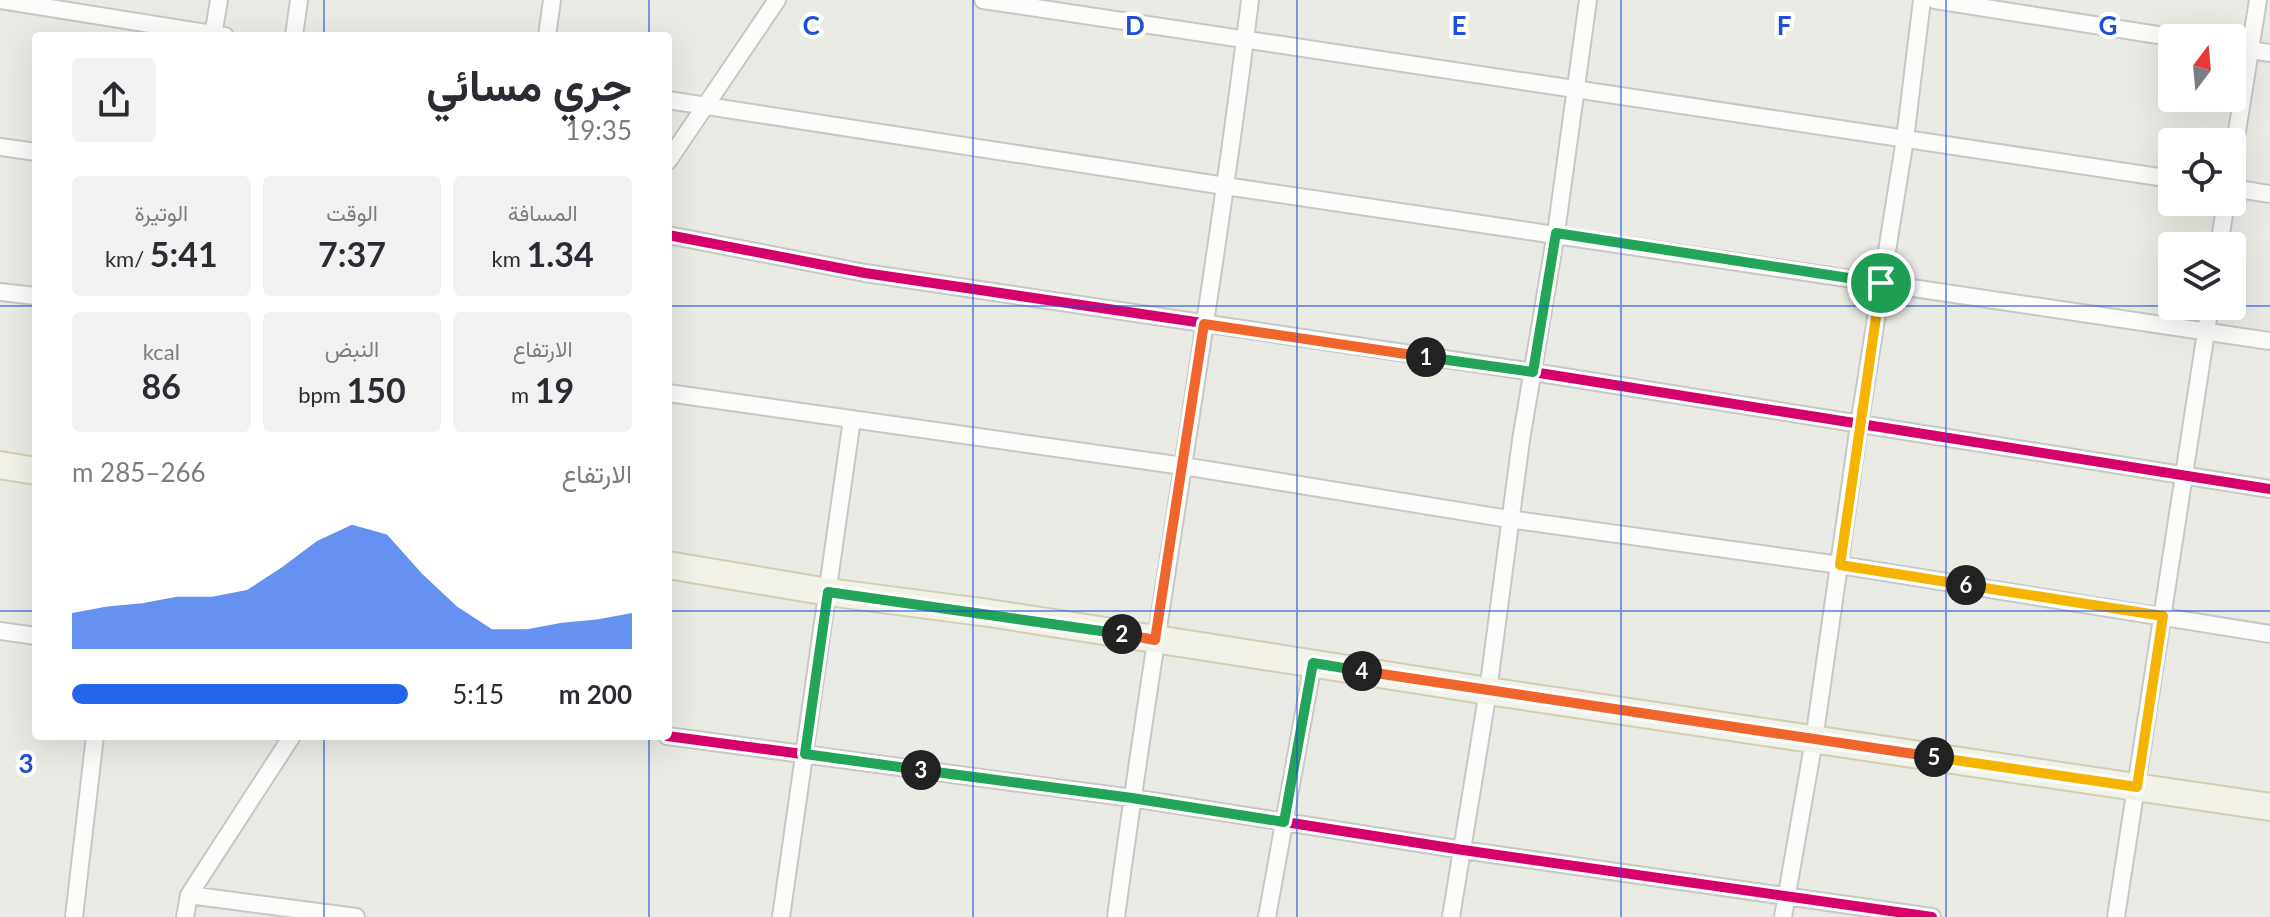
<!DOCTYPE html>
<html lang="ar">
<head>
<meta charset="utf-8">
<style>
	body { margin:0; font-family:Lato,Vazirmatn,sans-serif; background:#f2f2f3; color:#2b2b33; direction:rtl; height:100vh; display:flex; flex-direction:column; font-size:30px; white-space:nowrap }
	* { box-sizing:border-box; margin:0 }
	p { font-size:26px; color:#7c7c81 }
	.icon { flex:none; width:44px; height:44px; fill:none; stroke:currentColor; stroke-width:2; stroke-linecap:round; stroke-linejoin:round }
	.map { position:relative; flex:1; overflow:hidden; direction:ltr }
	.details { position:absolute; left:32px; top:32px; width:640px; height:708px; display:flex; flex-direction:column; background:#fff; border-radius:8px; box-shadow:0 8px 32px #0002; direction:rtl }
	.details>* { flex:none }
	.needle { width:52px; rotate:16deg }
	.fabs { position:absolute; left:2158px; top:24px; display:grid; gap:16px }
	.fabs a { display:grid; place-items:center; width:88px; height:88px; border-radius:8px; background:#fff; box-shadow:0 8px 32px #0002; font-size:40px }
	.pin { position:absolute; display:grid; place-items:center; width:68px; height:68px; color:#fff; margin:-34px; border:4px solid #fff; border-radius:50%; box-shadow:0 2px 8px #0007 }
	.km { position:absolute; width:40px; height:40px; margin:-20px; border-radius:50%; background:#222; color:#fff; font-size:22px; line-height:40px; text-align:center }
	.round { display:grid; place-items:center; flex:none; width:84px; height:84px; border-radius:8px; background:#f2f2f3 }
	.head { display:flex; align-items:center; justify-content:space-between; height:136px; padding:0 40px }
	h1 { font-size:44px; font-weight:700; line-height:60px }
	.stats { display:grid; grid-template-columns:repeat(3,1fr); gap:12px; height:136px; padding:8px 40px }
	.stats div { display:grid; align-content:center; border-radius:8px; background:#f2f2f3; text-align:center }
	.stats b { font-size:34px; font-weight:700 }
	.stats small { font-size:22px; font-weight:400 }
	.stats p { font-size:22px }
	.chart { height:224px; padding:16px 40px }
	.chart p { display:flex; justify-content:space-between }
	.chart svg { width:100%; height:144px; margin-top:8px; fill:#2563eb; opacity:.7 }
	ul { padding:0 40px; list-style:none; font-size:26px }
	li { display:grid; grid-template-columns:128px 96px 1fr; align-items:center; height:60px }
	li i { height:20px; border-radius:10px; background:#2563eb }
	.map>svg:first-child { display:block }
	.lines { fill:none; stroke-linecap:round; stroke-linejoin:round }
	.minor-casing { stroke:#c7c8c6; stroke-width:20 }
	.primary-casing { stroke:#d2ceb4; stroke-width:30 }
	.minor { stroke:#fcfcfb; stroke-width:16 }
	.primary { stroke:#f2f2e8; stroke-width:26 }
	.cycleway-casing { stroke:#fff; stroke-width:15 }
	.cycleway { stroke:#d6006c; stroke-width:10 }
	.split-1-casing { stroke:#fff; stroke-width:16 }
	.split-2-casing { stroke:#fff; stroke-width:16 }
	.split-3-casing { stroke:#fff; stroke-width:16 }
	.split-4-casing { stroke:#fff; stroke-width:16 }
	.split-5-casing { stroke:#fff; stroke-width:16 }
	.split-6-casing { stroke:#fff; stroke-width:16 }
	.split-7-casing { stroke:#fff; stroke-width:16 }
	.split-1 { stroke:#22a559; stroke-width:10 }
	.split-2 { stroke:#f0652b; stroke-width:10 }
	.split-3 { stroke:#22a559; stroke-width:10 }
	.split-4 { stroke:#22a559; stroke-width:10 }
	.split-5 { stroke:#f0652b; stroke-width:10 }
	.split-6 { stroke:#f5b400; stroke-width:10 }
	.split-7 { stroke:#f5b400; stroke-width:10 }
	.grid { fill:none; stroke:#1d4ed8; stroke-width:2; stroke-opacity:0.55 }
	.grid-label { font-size:26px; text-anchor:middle; font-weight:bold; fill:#1d4ed8; stroke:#fff; stroke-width:8; stroke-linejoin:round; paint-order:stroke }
</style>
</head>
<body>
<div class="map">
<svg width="2270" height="917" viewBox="0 0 2270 917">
	<rect width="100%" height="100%" fill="#ebebe6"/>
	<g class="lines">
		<!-- minor casing -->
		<g class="minor-casing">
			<path id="minor" d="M0,0l225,36
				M983,0l1189,179
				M1935,0l242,38
				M213,36l6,-36
				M294,36l5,-36
				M547,36l5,-36
				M2232,47l38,6
				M668,100l557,86 1045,155
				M0,147l36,5
				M668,161l109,-161
				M2232,163l26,-163
				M2232,188l38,6
				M668,235l197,38 668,99 737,117
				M2219,246l7,-44
				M0,292l36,4
				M668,393l515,73 326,53 331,46 430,69
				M0,631l36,5
				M667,736l465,62 331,52 469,67
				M189,895l167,22
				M74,917l21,-181
				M185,917l4,-22 103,-159
				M781,917l71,-498
				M1116,917c41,-306 96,-610 134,-917
				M1267,917l46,-254
				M1451,917l37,-226 33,-251 35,-207 32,-233
				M1783,917l31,-177 45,-315 46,-286 17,-139
				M2116,917l94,-611"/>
		</g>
		<!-- primary casing -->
		<g class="primary-casing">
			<path id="primary" d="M0,465l36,6
				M668,565l160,27 161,21 499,78 782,116"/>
		</g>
		<!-- minor -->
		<use href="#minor" class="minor"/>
		<!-- primary -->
		<use href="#primary" class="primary"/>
		<!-- cycleway casing -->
		<g class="cycleway-casing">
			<path id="cycleway" d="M668,235l197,38 668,99 737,117
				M667,736l465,62 331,52 469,67"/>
		</g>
		<!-- cycleway -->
		<use href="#cycleway" class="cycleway"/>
	</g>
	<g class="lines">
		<!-- split-1 casing -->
		<g class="split-1-casing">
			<path id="split-1" d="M1426,357l107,15 23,-139 325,50"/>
		</g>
		<!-- split-2 casing -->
		<g class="split-2-casing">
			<path id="split-2" d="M1122,634l33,6 49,-316 222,33"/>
		</g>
		<!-- split-3 casing -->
		<g class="split-3-casing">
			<path id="split-3" d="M921,770l-116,-16 23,-162 294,42"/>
		</g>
		<!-- split-4 casing -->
		<g class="split-4-casing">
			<path id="split-4" d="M921,770l211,28 152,24 29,-159 49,8"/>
		</g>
		<!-- split-5 casing -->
		<g class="split-5-casing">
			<path id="split-5" d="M1362,671l572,86"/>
		</g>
		<!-- split-6 casing -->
		<g class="split-6-casing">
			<path id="split-6" d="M1934,757l203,30 26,-171 -197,-31"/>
		</g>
		<!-- split-7 casing -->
		<g class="split-7-casing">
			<path id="split-7" d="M1881,283l-41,282 126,20"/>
		</g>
		<!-- split-1 -->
		<use href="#split-1" class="split-1"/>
		<!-- split-2 -->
		<use href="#split-2" class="split-2"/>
		<!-- split-3 -->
		<use href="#split-3" class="split-3"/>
		<!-- split-4 -->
		<use href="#split-4" class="split-4"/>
		<!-- split-5 -->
		<use href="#split-5" class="split-5"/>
		<!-- split-6 -->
		<use href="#split-6" class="split-6"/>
		<!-- split-7 -->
		<use href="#split-7" class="split-7"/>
	</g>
	<!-- grid -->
	<path class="grid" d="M324,0v36M649,0v36M973,0v917M1297,0v917M1621,0v917M1946,0v917M0,306h36M668,306h1504M2232,306h38M0,611h36M668,611h1602M324,736v181M649,736v181"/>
	<g class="grid-label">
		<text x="811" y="35">C</text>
		<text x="1135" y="35">D</text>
		<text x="1459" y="35">E</text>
		<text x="1784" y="35">F</text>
		<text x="2108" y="35">G</text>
		<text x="26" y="773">3</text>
	</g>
</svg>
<div class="fabs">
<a><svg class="needle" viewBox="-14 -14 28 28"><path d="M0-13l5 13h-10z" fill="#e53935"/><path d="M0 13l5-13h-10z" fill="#7c7c81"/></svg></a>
<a><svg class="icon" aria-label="locate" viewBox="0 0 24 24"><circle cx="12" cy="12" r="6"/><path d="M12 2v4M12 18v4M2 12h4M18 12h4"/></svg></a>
<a><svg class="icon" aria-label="layers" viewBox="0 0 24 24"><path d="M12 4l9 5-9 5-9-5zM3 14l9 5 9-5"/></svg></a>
</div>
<div class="pin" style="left:1881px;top:283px;background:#1e9e55"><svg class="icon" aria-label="arrive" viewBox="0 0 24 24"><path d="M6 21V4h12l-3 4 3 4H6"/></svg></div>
<b class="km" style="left:1426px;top:357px">1</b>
<b class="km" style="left:1122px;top:634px">2</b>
<b class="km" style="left:921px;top:770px">3</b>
<b class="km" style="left:1362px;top:671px">4</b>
<b class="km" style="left:1934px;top:757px">5</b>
<b class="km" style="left:1966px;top:585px">6</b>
<section class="details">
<div class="head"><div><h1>جري مسائي</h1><p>19:35</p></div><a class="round"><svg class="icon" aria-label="share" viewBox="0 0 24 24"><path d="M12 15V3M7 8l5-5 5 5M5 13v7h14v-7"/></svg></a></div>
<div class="stats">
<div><p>المسافة</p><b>1.34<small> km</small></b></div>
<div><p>الوقت</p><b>7:37</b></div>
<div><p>الوتيرة</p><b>5:41<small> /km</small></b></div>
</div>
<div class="stats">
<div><p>الارتفاع</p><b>19<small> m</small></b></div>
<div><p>النبض</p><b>150<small> bpm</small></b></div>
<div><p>kcal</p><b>86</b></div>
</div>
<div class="chart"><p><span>الارتفاع</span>266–285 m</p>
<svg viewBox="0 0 160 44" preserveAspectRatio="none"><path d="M0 44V33L10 31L20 30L30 28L40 28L50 26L60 19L70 11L80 6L90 9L100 21L110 31L120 38L130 38L140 36L150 35L160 33V44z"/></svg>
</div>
<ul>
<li><b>200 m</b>5:15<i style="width:100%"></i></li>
</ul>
</section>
</div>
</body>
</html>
